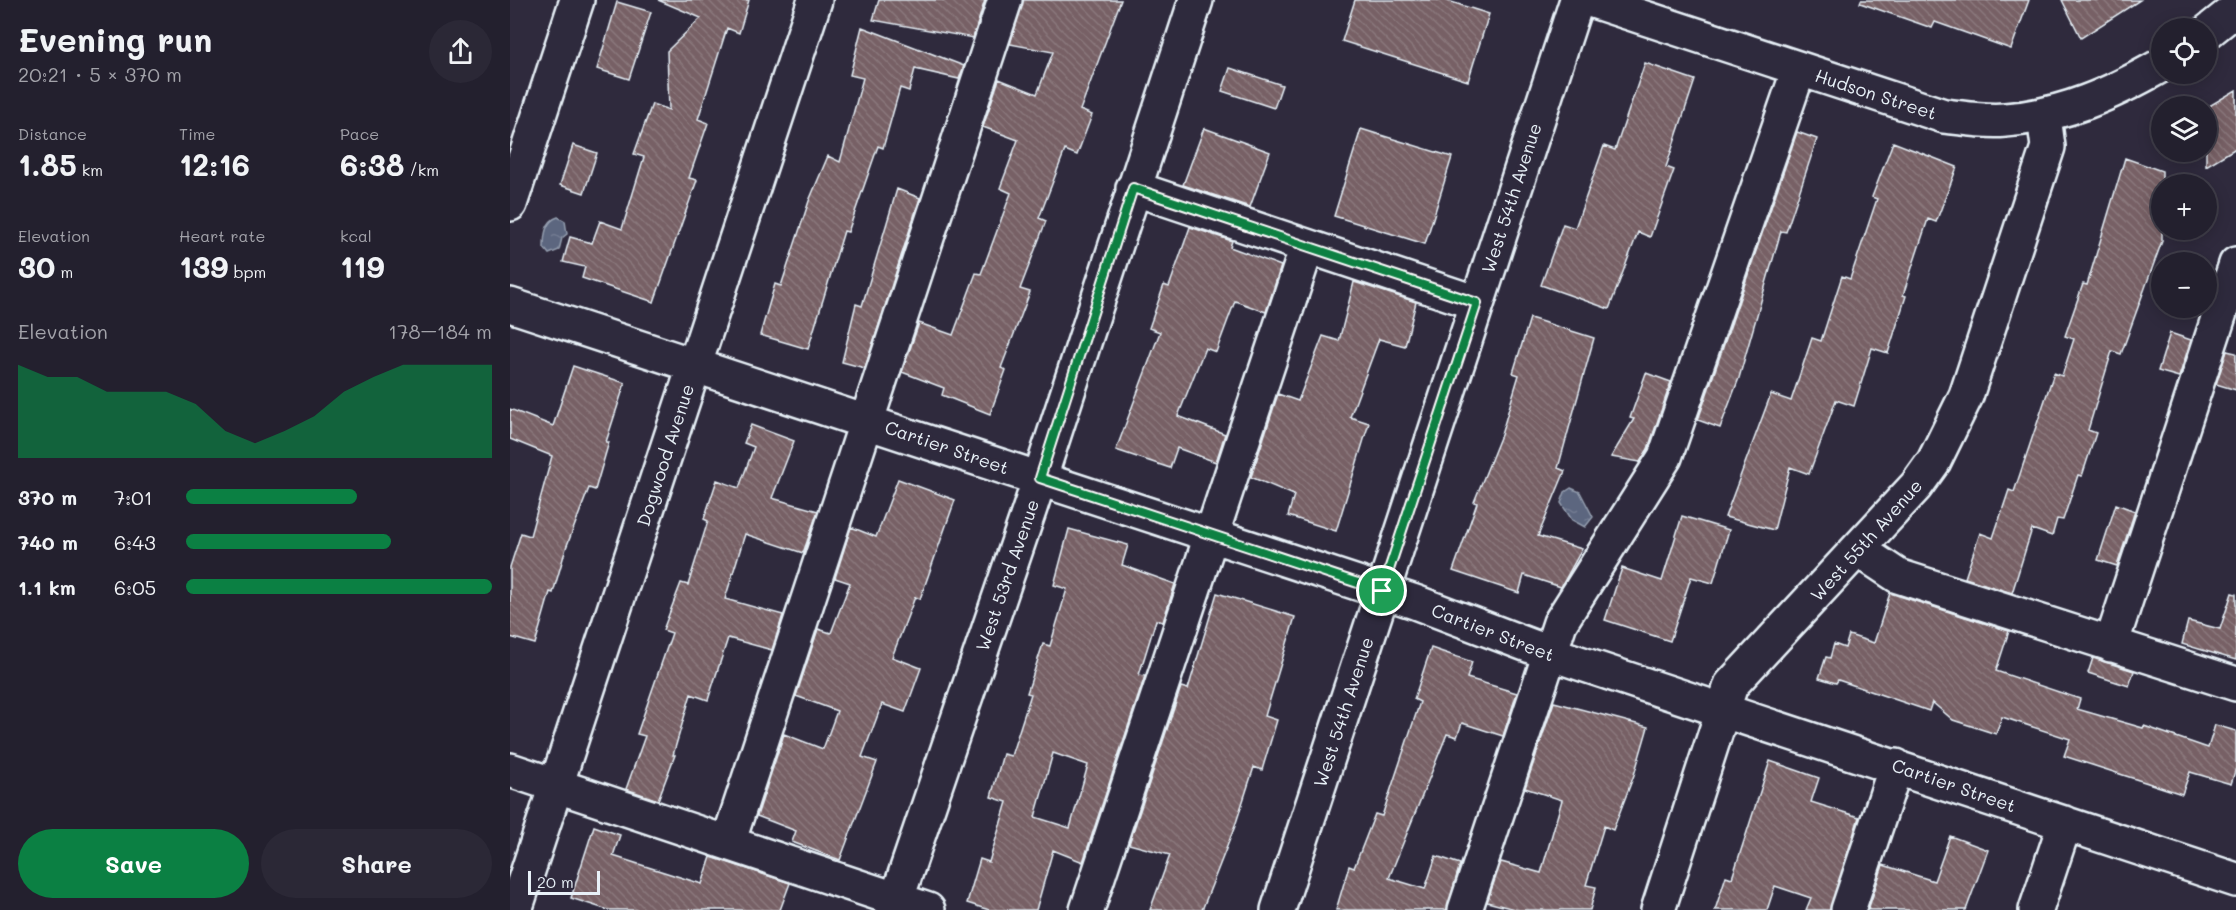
<!DOCTYPE html>
<html lang="en">
<head>
<meta charset="utf-8">
<style>
	body { margin:0; font-family:Mali,sans-serif; background:#2b2836; color:#f1f3f6; height:100vh; display:flex; flex-direction:column; font-size:22px; white-space:nowrap }
	* { box-sizing:border-box; margin:0 }
	p { font-size:20px; color:#a3a3aa }
	.icon { flex:none; width:33px; height:33px; fill:none; stroke:currentColor; stroke-width:2; stroke-linecap:round; stroke-linejoin:round }
	.map { position:relative; flex:1; overflow:hidden }
	.details { display:flex; flex-direction:column; background:#23202e; width:510px }
	.details>* { flex:none }
	.tools { position:absolute; left:1641px; top:18px; display:grid; gap:12px }
	.tools a { display:grid; place-items:center; width:66px; height:66px; border-radius:50%; background:#23202e; box-shadow:0 3px 15px #0003,0 0 0 2px #403e4a; font-size:30px }
	.scale { position:absolute; left:18px; bottom:15px; width:72px; box-sizing:border-box; padding-left:6px; border:3px solid #e8f1f8; border-top:0; font-size:16px; line-height:21px; white-space:nowrap; color:#e8f1f8; -webkit-text-stroke:4px #2f2a3d; paint-order:stroke }
	.pin { position:absolute; display:grid; place-items:center; width:51px; height:51px; color:#fff; margin:-26px; border:3px solid #fff; border-radius:50%; box-shadow:0 2px 6px #0007 }
	.round { display:grid; place-items:center; flex:none; width:63px; height:63px; border-radius:32px; background:#2b2836 }
	.overview { display:flex; align-items:center; justify-content:space-between; height:102px; padding:0 18px }
	h1 { font-size:33px; font-weight:700; line-height:45px }
	.metrics { display:grid; grid-template-columns:repeat(3,1fr); gap:9px; height:102px; padding:6px 18px }
	.metrics div { display:grid; align-content:center }
	.metrics b { font-size:30px; font-weight:700 }
	.metrics small { font-size:16px; font-weight:400 }
	.metrics p { font-size:16px }
	.chart { height:168px; padding:12px 18px }
	.chart p { display:flex; justify-content:space-between }
	.chart svg { width:100%; height:108px; margin-top:6px; fill:#0b8043; opacity:.7 }
	.primary-button { display:flex; gap:12px; margin-top:auto; padding:12px 18px }
	.primary-button a { flex:1; height:69px; border-radius:36px; background:#0b8043; color:#fff; font-size:24px; font-weight:700; line-height:69px; text-align:center }
	.primary-button a+a { background:#2b2836; color:#f1f3f6 }
	ul { padding:0 18px; list-style:none; font-size:20px }
	li { display:grid; grid-template-columns:96px 72px 1fr; align-items:center; height:45px }
	li i { height:15px; border-radius:8px; background:#0b8043 }
	main { display:flex; flex:1; min-height:0 }
	.map>svg:first-child { display:block }
	.water { fill:url(#water-ripples); stroke:#949eaf; stroke-width:1.5 }
	.building { fill:url(#building-back-hatch); stroke:#e8f1f8; stroke-width:1.5; fill-rule:evenodd }
	.lines { fill:none; stroke-linecap:round; stroke-linejoin:round }
	.minor-casing { stroke:#e8f1f8; stroke-width:38 }
	.minor { stroke:#2f2a3d; stroke-width:33 }
	.route-casing { stroke:#fff; stroke-width:12 }
	.route { stroke:#0b8043; stroke-width:8 }
	.labels { text-anchor:middle; dominant-baseline:central; stroke-width:6; stroke-linejoin:round; paint-order:stroke }
	.street-label { font-size:18px; fill:#e8f1f8; stroke:#2f2a3d }
</style>
</head>
<body>
<main>
<section class="details">
<div class="overview"><div><h1>Evening run</h1><p>20:21 · 5 × 370 m</p></div><a class="round"><svg class="icon" aria-label="share" viewBox="0 0 24 24"><path d="M12 15V3M7 8l5-5 5 5M5 13v7h14v-7"/></svg></a></div>
<div class="metrics">
<div><p>Distance</p><b>1.85<small> km</small></b></div>
<div><p>Time</p><b>12:16</b></div>
<div><p>Pace</p><b>6:38<small> /km</small></b></div>
</div>
<div class="metrics">
<div><p>Elevation</p><b>30<small> m</small></b></div>
<div><p>Heart rate</p><b>139<small> bpm</small></b></div>
<div><p>kcal</p><b>119</b></div>
</div>
<div class="chart"><p><span>Elevation</span>178–184 m</p>
<svg viewBox="0 0 160 44" preserveAspectRatio="none"><path d="M0 44V6L10 11L20 11L30 17L40 17L50 17L60 22L70 33L80 38L90 33L100 27L110 17L120 11L130 6L140 6L150 6L160 6V44z"/></svg>
</div>
<ul>
<li><b>370 m</b>7:01<i style="width:56%"></i></li>
<li><b>740 m</b>6:43<i style="width:67%"></i></li>
<li><b>1.1 km</b>6:05<i style="width:100%"></i></li>
</ul>
<div class="primary-button"><a>Save</a><a>Share</a></div>
</section>
<div class="map">
<svg width="1726" height="910" viewBox="0 0 1726 910">
	<defs>
		<pattern id="water-ripples" width="26" height="14" patternUnits="userSpaceOnUse" patternTransform="scale(1.5)"><rect width="26" height="14" fill="#5c667f"/><path d="M2 4q2-2 4 0t4 0M15 11q2-2 4 0t4 0" fill="none" stroke="#737c92"/></pattern>
		<pattern id="building-back-hatch" width="6" height="6" patternUnits="userSpaceOnUse" patternTransform="scale(1.5)"><rect width="6" height="6" fill="#776165"/><path d="M-1 5l2 2M0 0l6 6M5-1l2 2" fill="none" stroke="#8a787c"/></pattern>
	</defs>
	<rect width="100%" height="100%" fill="#2f2a3d"/>
	<filter id="ink" filterUnits="userSpaceOnUse"><feTurbulence type="fractalNoise" baseFrequency=".0167" numOctaves="2"/><feDisplacementMap in="SourceGraphic" scale="12" xChannelSelector="R" yChannelSelector="G"/><feConvolveMatrix kernelMatrix="1 2 1 2 8 2 1 2 1" color-interpolation-filters="sRGB"/></filter>
	<g filter="url(#ink)">
		<!-- water -->
		<path class="water" d="M48,217l7,4 2,13 -5,4 -3,12 -10,4 -5,-6c0,-12 1,-27 14,-31z
			M1061,488l9,4 13,25 -8,10 -13,-7 -11,-17 4,-11z"/>
		<!-- building -->
		<path class="building" d="M148,0h91l-10,33 -12,-5 -29,91 10,4 -19,55 8,2 -43,122 -72,-24 3,-11 -22,-5 7,-25 22,6 8,-22 22,8 22,-72 -10,-3 18,-50 17,6 -2,-59 34,-33z
			M369,0h106l-12,38 -100,-18z
			M513,0h98l-41,110 12,5 -15,40 -12,-5 -26,68 7,3 -26,68 10,3 -29,76 5,2 -16,44 -48,-19 2,-7 -42,-16 17,-49 34,12 23,-62 5,1 30,-81 -11,-5 18,-48 -35,-13 16,-48 38,15 16,-42 -43,-8z
			M845,0h90l44,14 -21,67 -126,-40z
			M1351,0h168l-18,49 -76,-27 -3,6 -72,-25z
			M1552,0h78l-59,38z
			M107,2l34,10 -22,67 -32,-10z
			M352,27l102,39 -5,13 -44,-10 -6,22 -9,-3 -17,60 -5,-2 -30,86 -4,-1 -36,118 -48,-14 15,-51 6,2 28,-85 19,-45 12,6 23,-84 -13,-3z
			M1135,63l50,17 -29,87 8,3 -24,67 -12,-5 -29,77 -68,-24 22,-61 12,4 29,-82 11,4z
			M720,68l52,17 -8,23 -52,-17z
			M1726,90v58l-30,18v-58z
			M694,128l66,24 -20,55 -67,-22z
			M851,129l91,28 -27,87 -91,-28z
			M1287,132l20,7 -31,93 -5,-1 -42,147 -19,50 -22,-8z
			M1383,142l64,25 -21,55 -8,-3 -25,76 3,1 -18,57 -16,-5 -18,58 -18,-6 -27,74 -19,-7 -16,63 -49,-13 46,-123 20,7 21,-63 9,3 21,-65 8,3 27,-80 -5,-2z
			M63,145l24,8 -13,40 -24,-8z
			M1615,158l37,13v70l-41,113 -9,-3 -24,79 8,3 -14,43 -4,-1 -15,45 -6,-1 -5,17 -20,-7 -20,64 -47,-15 15,-45 13,5 16,-48 5,2 40,-119 8,3 12,-37 -9,-3 18,-52 4,1z
			M387,189l23,9 -55,170 -23,-6 14,-58 6,2z
			M680,227l42,14 -2,6 51,19 -15,46 -31,-11 -19,51 -11,-4 -27,68 47,18 -9,28 -39,-14 -7,20 -54,-18 44,-118 -11,-4 15,-43 5,2z
			M844,282l62,20 -11,44 -26,-7 -29,78 19,6 -33,108 -48,-15 6,-21 -43,-18 27,-83 20,7 25,-65 16,5z
			M1020,318l64,20 -36,130 7,3 -27,65 44,13 -21,38 -37,-12 -5,18 -66,-22 24,-68 -3,-1 27,-67 18,-60 -6,-2z
			M1660,333l21,7 -12,37 -21,-6z
			M1717,351l9,2v37l-20,-6z
			M63,366l52,17 -19,59h3l-14,48 -6,-2 -23,60 -13,45 -3,-1 -15,52 -25,-7v-70l11,-34 9,3 22,-80 -42,-17v-30l43,17z
			M1136,373l25,9 -23,67 -8,13 -29,-5 23,-38 -4,-1z
			M241,425l43,16 -22,57 46,13 -15,42 -58,-19 -20,65 58,16 -11,35 -44,-12 -20,62 -17,-6 -18,61h2l-17,45 -32,-11 19,-53 -8,-2 35,-101 -9,-3 18,-47 7,2 20,-64 -4,-2 13,-39 22,8 15,-41 -10,-4z
			M388,479l57,21 -35,99 -5,-2 -23,60 29,11 -16,44 -23,-8 -20,53 15,5 -37,98 -48,-18 4,-11 -39,-15 27,-82 39,15 14,-38 -41,-15 22,-67 13,4 19,-50 -15,-5 16,-51 25,10z
			M1606,504l19,7 -18,55 -19,-6z
			M1172,516l47,14 -16,53 -22,-6 -21,64 -65,-21 17,-52 40,13z
			M559,529l59,16 -6,20 53,19 -12,38 -7,-2 -17,55 6,1 -62,186 -30,-12 -17,60h-47l-22,-7 13,-44 9,3 18,-60 -16,-5 12,-43 8,2 20,-62 -4,-1 16,-49 7,2 17,-57 -13,-4zM543,753l35,12 -18,63 -35,-11z
			M707,593l78,24 -30,99 12,4 -15,50 -8,-3 -19,59 -33,84h-52l20,-55 -41,-11 52,-157 7,2z
			M1380,593l119,38 -13,40 84,28 -3,10 66,19 1,-2 64,22 7,-23 21,6v37l-5,16 -41,-12 -8,22 -118,-38 6,-17 -68,-22 -6,17 -43,-14 -21,-18 -3,9 -91,-31 -2,3 -17,-5 7,-21 4,1 4,-14 11,4 4,-13 25,8z
			M1722,593l4,1v66l-54,-16 6,-23 32,8z
			M921,648l41,14 -5,16 50,15 -14,43 -41,-13 -5,14 -10,-3 -58,144 36,11 11,-33 24,8 -13,46h-111l13,-44 5,2 21,-54 7,2 38,-114 -6,-3z
			M1583,658l41,13 -5,15 -41,-13z
			M1044,702l94,25 -14,48 -21,55 -9,-4 -18,59 10,2 -6,23h-72l-31,-8 14,-40 40,11 21,-73 -37,-12z
			M1260,761l49,17 -8,24 48,15 -29,93h-24l5,-12 -36,-12 -8,24h-52l11,-34 6,2z
			M84,826l26,9 -7,21 89,28 9,-27 79,26 -10,27h-172l-37,-12z
			M1440,836l38,14 -22,60h-98l15,-45 51,16z"/>
		<g class="lines">
			<!-- minor casing -->
			<g class="minor-casing">
				<path id="minor" d="M1080,0l354,116c20,2 41,6 61,4 58,-4 106,-26 157,-55
					M1696,33l30,-24
					M623,188l344,115
					M0,204l67,-204
					M0,305l905,297 134,51 687,227
					M1349,550l39,26 338,108
					M1601,645l125,-381
					M0,770l418,140
					M218,843l277,-843
					M5,910l300,-910
					M383,910l137,-402 166,-508
					M577,910l220,-663
					M768,910l299,-910
					M955,910l95,-287 105,-166 134,-388
					M1148,910l73,-225 185,-199 18,-25 32,-65 82,-249 -4,-31
					M1338,910l48,-144
					M1526,910l29,-87"/>
			</g>
			<!-- minor -->
			<use href="#minor" class="minor"/>
		</g>
	</g>
	<g class="lines" filter="url(#ink)">
		<!-- route casing -->
		<g class="route-casing">
			<path id="route" d="M623,188l344,115 -95,288 -342,-113z"/>
		</g>
		<!-- route -->
		<use href="#route" class="route"/>
	</g>
	<g class="labels">
		<!-- street labels -->
		<g class="street-label">
			<text transform="translate(1366 94) rotate(18)">Hudson Street</text>
			<text transform="translate(1001 198) rotate(-72)">West 54th Avenue</text>
			<text transform="translate(437 447) rotate(19)">Cartier Street</text>
			<text transform="translate(155 455) rotate(-72)">Dogwood Avenue</text>
			<text transform="translate(1356 540) rotate(-48)">West 55th Avenue</text>
			<text transform="translate(497 575) rotate(-71)">West 53rd Avenue</text>
			<text transform="translate(983 632) rotate(21)">Cartier Street</text>
			<text transform="translate(833 712) rotate(-72)">West 54th Avenue</text>
			<text transform="translate(1444 785) rotate(19)">Cartier Street</text>
		</g>
	</g>
</svg>
<div class="tools">
<a><svg class="icon" aria-label="locate" viewBox="0 0 24 24"><circle cx="12" cy="12" r="6"/><path d="M12 2v4M12 18v4M2 12h4M18 12h4"/></svg></a>
<a><svg class="icon" aria-label="layers" viewBox="0 0 24 24"><path d="M12 4l9 5-9 5-9-5zM3 14l9 5 9-5"/></svg></a>
<a>+</a>
<a>−</a>
</div>
<div class="scale">20 m</div>
<div class="pin" style="left:872px;top:591px;background:#1e9e55"><svg class="icon" aria-label="arrive" viewBox="0 0 24 24"><path d="M6 21V4h12l-3 4 3 4H6"/></svg></div>
</div>
</main>
</body>
</html>
